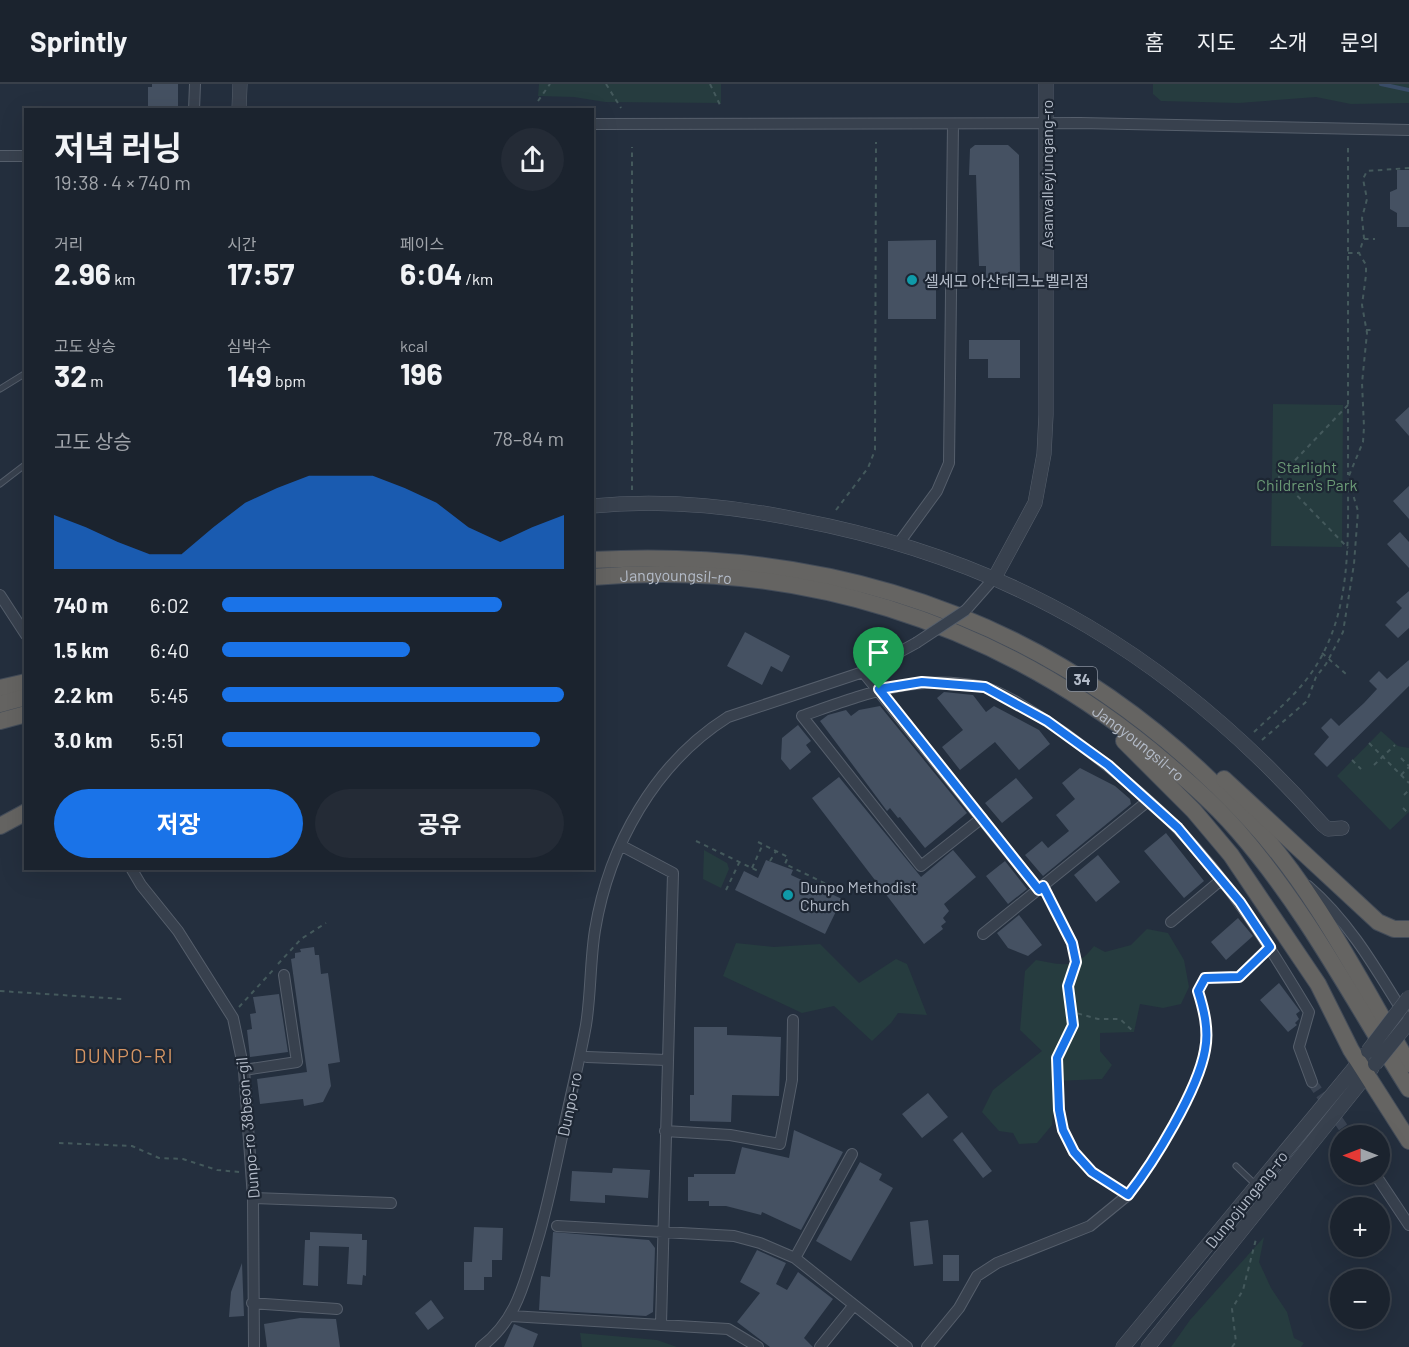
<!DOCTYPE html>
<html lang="ko">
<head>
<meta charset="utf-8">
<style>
	body { margin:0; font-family:Barlow,"Noto Sans KR",sans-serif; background:#242b36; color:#f1f3f6; height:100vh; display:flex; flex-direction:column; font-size:22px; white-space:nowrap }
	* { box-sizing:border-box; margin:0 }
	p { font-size:20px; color:#a0a4aa }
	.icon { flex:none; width:33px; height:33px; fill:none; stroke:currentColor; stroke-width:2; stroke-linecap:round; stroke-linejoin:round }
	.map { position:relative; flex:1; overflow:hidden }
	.details { position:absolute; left:24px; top:24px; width:570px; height:762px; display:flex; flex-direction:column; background:#1b232e; border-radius:0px; box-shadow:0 6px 24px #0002,0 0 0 2px #39404a }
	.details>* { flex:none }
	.needle { width:39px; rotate:270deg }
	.tools { position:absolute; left:1330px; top:1041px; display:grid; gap:12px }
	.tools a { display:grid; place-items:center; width:60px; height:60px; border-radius:50%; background:#1b232e; box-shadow:0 6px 24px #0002,0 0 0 2px #39404a; font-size:30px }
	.pin { position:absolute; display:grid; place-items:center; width:51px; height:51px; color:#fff; margin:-62px -26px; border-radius:50% 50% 50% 0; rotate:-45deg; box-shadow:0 0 6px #0007 }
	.pin .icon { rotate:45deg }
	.round { display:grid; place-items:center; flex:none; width:63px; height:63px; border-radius:32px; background:#242b36 }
	.head { display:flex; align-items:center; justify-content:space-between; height:102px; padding:0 30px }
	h1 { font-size:33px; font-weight:700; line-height:45px }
	.figures { display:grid; grid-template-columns:repeat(3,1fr); gap:9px; height:102px; padding:6px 30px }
	.figures div { display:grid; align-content:center }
	.figures b { font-size:30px; font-weight:700 }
	.figures small { font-size:16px; font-weight:400 }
	.figures p { font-size:16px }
	.chart { height:168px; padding:12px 30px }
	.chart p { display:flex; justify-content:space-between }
	.chart svg { width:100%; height:108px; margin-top:6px; fill:#1a73e8; opacity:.7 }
	.cta { display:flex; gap:12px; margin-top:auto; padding:12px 30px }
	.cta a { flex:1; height:69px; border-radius:36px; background:#1a73e8; color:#fff; font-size:24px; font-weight:700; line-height:69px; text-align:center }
	.cta a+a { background:#242b36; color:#f1f3f6 }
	ul { padding:0 30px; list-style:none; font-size:20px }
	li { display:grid; grid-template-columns:96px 72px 1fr; align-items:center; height:45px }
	li i { height:15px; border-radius:8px; background:#1a73e8 }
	header { display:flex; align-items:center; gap:36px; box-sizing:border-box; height:84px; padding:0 30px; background:#1b232e; border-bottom:2px solid #39404a }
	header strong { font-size:28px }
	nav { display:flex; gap:33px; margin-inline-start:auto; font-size:21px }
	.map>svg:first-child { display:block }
	.green { fill:#263c3f }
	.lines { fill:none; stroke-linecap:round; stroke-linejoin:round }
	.stream { stroke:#394c67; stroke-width:4 }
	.building { fill:#455162 }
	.minor-tunnel { stroke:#3a4453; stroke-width:10; stroke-dasharray:10 5; stroke-linecap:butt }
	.service-casing { stroke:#565f6c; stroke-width:7 }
	.minor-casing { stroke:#565f6c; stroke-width:12 }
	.tertiary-casing { stroke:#565f6c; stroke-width:15 }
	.trunk-casing { stroke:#434c59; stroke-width:18 }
	.path { stroke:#44595c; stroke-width:2; stroke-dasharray:4.5 4.5; stroke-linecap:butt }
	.service { stroke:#38414e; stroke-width:5 }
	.minor { stroke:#38414e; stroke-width:10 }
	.tertiary { stroke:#38414e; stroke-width:14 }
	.trunk { stroke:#656462; stroke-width:16 }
	.minor-bridge-casing { stroke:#565f6c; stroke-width:12; stroke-linecap:butt }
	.tertiary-bridge-casing { stroke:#565f6c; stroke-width:15; stroke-linecap:butt }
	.minor-bridge { stroke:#38414e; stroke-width:10 }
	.tertiary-bridge { stroke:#38414e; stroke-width:14 }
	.route-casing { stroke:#fff; stroke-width:12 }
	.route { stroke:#1a73e8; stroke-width:8 }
	.culture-dot { fill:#0f9aa8; stroke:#1d2633; stroke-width:2 }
	.labels { text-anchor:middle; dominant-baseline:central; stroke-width:4.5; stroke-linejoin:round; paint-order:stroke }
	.shield { fill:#1d2633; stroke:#878f9c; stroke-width:1.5 }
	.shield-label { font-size:15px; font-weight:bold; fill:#b4bcc9 }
	.street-label { font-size:16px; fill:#b4bcc9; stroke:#1d2633 }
	.poi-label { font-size:16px; fill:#b4bcc9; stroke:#1d2633; text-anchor:start }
	.park-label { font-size:16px; fill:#6b9a76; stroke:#1d2633 }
	.quarter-label { font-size:20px; letter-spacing:1.5px; fill:#d59563; stroke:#1d2633 }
</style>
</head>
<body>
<header>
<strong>Sprintly</strong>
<nav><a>홈</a><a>지도</a><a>소개</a><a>문의</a></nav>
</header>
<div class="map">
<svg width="1409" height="1263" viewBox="0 0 1409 1263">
	<rect width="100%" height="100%" fill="#242f3e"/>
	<!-- green -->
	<path class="green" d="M539,0h182v19l-116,-1 -31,-5 -36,-1z
		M1153,0h256v19l-58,1 -35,-7 -77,6 -78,-2 -8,-7z
		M1273,320l70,1 -1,142 -71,-1z
		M1381,647l17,15 11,2v64l-19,18 -53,-54z
		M704,766l23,13 2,6 -8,19 -18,-9z
		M1147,845l21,4 16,27 5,27 -8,17 -18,4 -23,-4 -6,28 -34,1v18l12,14 -10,14 -46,2 -4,44 -15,18 -18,1 -6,-11 -14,-2 -17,-19 11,-22 49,-39 -22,-21 5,-59 11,-11c27,5 40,10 58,-14l11,6 26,-7z
		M736,859l38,4 46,-3 39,39 37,-24 11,5 20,51 -29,-2 -7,10 -19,18 -38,-35 -32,7 -79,-37z
		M1264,1153l-5,25 12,26 16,24 7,26 10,5 -3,4h-130l19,-27z
		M580,1249l77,7 20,7h-95z"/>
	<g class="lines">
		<!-- stream -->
		<path class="stream" d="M1381,0l28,6"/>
	</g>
	<!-- building -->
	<path class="building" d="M152,0h26v24h-30v-21h4z
		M975,61h33l11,10 1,123h-34v-12h-7l-3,-91h-7l1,-26z
		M1397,86h12v57h-12v-14l-7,-4v-17l7,-3z
		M936,156v79h-48v-78z
		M969,256h51v38h-32v-19h-19z
		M1409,323v29l-14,-16z
		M1409,402v33l-16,-18z
		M1400,448l9,10v26l-22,-24z
		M1409,507v37l-11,10 -13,-13 17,-17 -6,-6z
		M745,548l45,24 -8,16 -11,-6 -9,19 -35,-19z
		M1409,576v26l-82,81 -13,-13 15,-17 -8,-9 10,-10 8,8 25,-23 13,-14 -8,-8 10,-10 8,8z
		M944,608l29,3 13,17 8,-6 45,24 11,14 -31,26 -24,-28 -35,28 -18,-23 21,-17 -26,-32z
		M880,622l87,107 -42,35 -25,-31 -2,1 -8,-10 -3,3 -67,-90 8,-6 18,-5 5,6 8,-6z
		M798,641l13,16 -5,4 5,7 -21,18 -9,-11 1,-21z
		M1080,684l35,18 15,13 1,5 -88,72 -18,-21 17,-14 6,7 21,-17 -13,-16 19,-16 -13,-16z
		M839,693l82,100 32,-27 23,27 -32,27 5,7 -6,7 3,4 -5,4 2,3 -19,15 -112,-146z
		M1016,694l17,20 -31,25 -17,-20z
		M1166,749l38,48 -20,17 -40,-47z
		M1098,771l22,27 -24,20 -22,-27z
		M766,776l27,10 -2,5 51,24 -17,35 -90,-44 9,-19 14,7z
		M1005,777l22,28 -19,15 -22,-28z
		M1019,831l23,30 -14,11 -20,-8 -11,-15z
		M1238,834l15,18 -27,24 -15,-18z
		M314,863l1,8h4l2,19 7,-1 12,89 -12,2 3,22 -8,16 -19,4 -1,-7 -43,5 -3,-25 50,-7 -16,-113 4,-1v-5l6,-1 -1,-3z
		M1279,899l21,28 -4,3 3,5 -4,4 2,2 -9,7 -28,-32z
		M279,910l9,58 -38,5 -3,-27 5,-1 -2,-15 6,-1 -3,-16z
		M694,943h33v8l54,2 -2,59 -47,-1 -1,27 -41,-1v-26h4z
		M928,1009l20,24 -26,21 -20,-24z
		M794,1046l49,22 -42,78 -39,-18 -1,3 -35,-9h-17v-5h-21v-24h6v-3h41l7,-27 47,11z
		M962,1048l30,39 -9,7 -30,-38z
		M860,1078l22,12 -3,6 14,8 -42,73 -35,-20z
		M613,1084l37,2 -2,28 -43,-3v8l-35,-2 2,-30 40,2z
		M928,1136l5,44 -19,2 -4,-44z
		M474,1143l29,1 -1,32h-10v17h-8v13h-20v-28h8z
		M310,1148l52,2v6h5l-1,36 -3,-1 -1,10 -15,-1 2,-37 -30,-1 -1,40 -15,-1 2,-45h5z
		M553,1148l96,8 6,8 -2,64 -7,4 -107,-6 2,-34 9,1z
		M757,1166l29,13 -10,21 11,6 11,-18 35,27 -29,39 9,9h-43l-33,-25 23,-29 -20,-11z
		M943,1171h16v26h-16z
		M242,1179l2,53 -15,1 2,-25z
		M431,1216l13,18 -16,12 -13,-17z
		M300,1234l36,1 4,28h-73l-3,-23z
		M514,1240l24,10 -5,13h-29z"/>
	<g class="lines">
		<!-- minor-tunnel -->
		<path class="minor-tunnel" d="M1312,998l37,54"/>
		<!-- service casing -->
		<g class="service-casing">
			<path id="service" d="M0,305l26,-16
				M0,400l26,-20
				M1236,1082l19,18"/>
		</g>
		<!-- minor casing -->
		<g class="minor-casing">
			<path id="minor" d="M194,26l1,-26
				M592,40l488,-1 329,7
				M0,72h26
				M899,459l38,-52 12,-28 4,-339
				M0,511l26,40
				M966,526l29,-33
				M863,588l176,218
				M982,734l-61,48 -119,-150c63,-22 114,-43 181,-29 21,4 65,35 83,47 39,29 77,59 111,94 53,54 93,119 132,184l-10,35 13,35
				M622,762l51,27 -12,451
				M131,784l10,17 37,46 55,87 11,52 9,128 1,149
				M1308,802c43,37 71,88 101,136
				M1171,838l50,-42
				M983,850l165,-133
				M587,973l79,3
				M244,986l53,-8 -13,-87
				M665,1047l65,4 50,9 12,-64 1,-60
				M1375,1090l34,51
				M253,1114l138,5
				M557,1142l177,10 26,7 35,15 112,89
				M795,1174l57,-104
				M252,1219l85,6
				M511,1232l217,13 30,18
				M481,1263c36,-27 43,-64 56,-105 13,-43 21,-88 31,-133 6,-28 13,-56 18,-84 5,-31 4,-64 9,-95 14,-85 60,-167 133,-213l135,-45 53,-29
				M820,1263l34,-42
				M927,1263l32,-39 18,-32 20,-13 93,-37 38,-31"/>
		</g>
		<!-- tertiary casing -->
		<g class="tertiary-casing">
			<path id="tertiary" d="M239,26l1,-26
				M592,422c69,-7 141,0 208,14 216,41 378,141 523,305l5,4 14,-1
				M995,493l40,-74 9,-49 2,-39v-331
				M1123,1263l242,-292
				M1148,1263l224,-279"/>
		</g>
		<!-- trunk casing -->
		<g class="trunk-casing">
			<g id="trunk">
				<path d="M592,476c258,-14 479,68 657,259 66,71 111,162 160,245"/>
				<path id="s1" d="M592,493c204,-18 401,44 559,173 30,25 61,51 87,81 68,78 116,171 171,258"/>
				<path d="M0,604l26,-6"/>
				<path d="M0,620l26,-7"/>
				<path d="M0,637l26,-7"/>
				<path d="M1124,657l70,70 37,44 87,129 33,66 58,91"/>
				<path d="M1224,695l154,143 16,7h15"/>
				<path d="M0,742l26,-14"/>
			</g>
		</g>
		<!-- path -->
		<path class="path" d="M606,0l15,24
			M710,0l11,23
			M538,17l12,-17
			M1348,64v327
			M1364,155h11
			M1348,169h11
			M1366,246h9
			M1348,321l-69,72 69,71
			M632,406v-343
			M836,426l32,-42 7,-18 1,-308
			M1322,569l24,21
			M1254,648c20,-19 42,-37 58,-60 39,-57 36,-125 36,-191
			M1262,656l45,-39 9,-24 10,-13 17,-32 11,-68 4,-53 -10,-33 15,-36 1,-15 -2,-44 5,-50 -5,-28 4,-30v-10l-7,-12 5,-15 -2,-20 5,-19 -4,-20 4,-8 42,-3
			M1369,659l40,40
			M1401,674l8,8
			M1352,676l9,9
			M1374,681l21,-20
			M1401,691l8,-8
			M1404,711l5,-5
			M1403,724l5,5
			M696,757l64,31
			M758,758l30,15 -3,7 60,29
			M770,777l6,-10
			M752,784l11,-24
			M726,806l13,-27
			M1048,812c10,20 26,41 27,64 1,9 -6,17 -7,26 -2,13 7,29 4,41 -3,11 -14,22 -15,33 -7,61 11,96 61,128
			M278,880l23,-25 25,-16
			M0,907l122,8
			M239,923l35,-38
			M1069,927l29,8h22l14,13
			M59,1059l73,3 27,12 24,1 34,11 23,2
			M1135,1101c24,-36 62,-92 70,-135 4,-20 -1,-40 -7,-59l7,-13 34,-1 21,-20
			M1232,1263l4,-5 -4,-33 11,-19 13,-51 -2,-2"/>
		<!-- service -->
		<use href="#service" class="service"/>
		<!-- minor -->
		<use href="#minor" class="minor"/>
		<!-- tertiary -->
		<use href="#tertiary" class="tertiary"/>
		<!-- trunk -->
		<use href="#trunk" class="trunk"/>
		<!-- minor-bridge casing -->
		<g class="minor-bridge-casing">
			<path id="minor-bridge" d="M916,559l50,-33"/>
		</g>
		<!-- tertiary-bridge casing -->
		<g class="tertiary-bridge-casing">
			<path id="tertiary-bridge" d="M1368,967l41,-54
				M1375,980l34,-42"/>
		</g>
		<!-- minor-bridge -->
		<use href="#minor-bridge" class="minor-bridge"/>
		<!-- tertiary-bridge -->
		<use href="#tertiary-bridge" class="tertiary-bridge"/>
	</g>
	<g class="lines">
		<!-- route casing -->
		<g class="route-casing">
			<path id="route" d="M922,598l63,5 62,34 61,44 70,63 62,74 30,45 -31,30 -34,1 -7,13c6,19 11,39 7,59 -7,40 -51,112 -77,145l-36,-23 -18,-20 -11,-22 -4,-20 -2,-52 16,-33 -5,-39 8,-24 -4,-19 -29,-57 -4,4 -160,-201z"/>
		</g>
		<!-- route -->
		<use href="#route" class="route"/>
	</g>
	<!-- markers -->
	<g class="culture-dot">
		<circle cx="912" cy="196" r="6"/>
		<circle cx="788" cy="811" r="6"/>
	</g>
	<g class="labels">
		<!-- shield labels -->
		<rect class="shield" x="1067" y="583" width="30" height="24" rx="4.5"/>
		<g class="shield-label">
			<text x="1082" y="595">34</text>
		</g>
		<!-- street labels -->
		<g class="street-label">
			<text transform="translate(1046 90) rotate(-90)">Asanvalleyjungang-ro</text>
			<text stroke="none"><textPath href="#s1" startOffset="84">Jangyoungsil-ro</textPath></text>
			<text stroke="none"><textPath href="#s1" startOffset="586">Jangyoungsil-ro</textPath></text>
			<text transform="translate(569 1020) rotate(-78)">Dunpo-ro</text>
			<text transform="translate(247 1044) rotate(-95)">Dunpo-ro 38beon-gil</text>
			<text transform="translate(1246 1115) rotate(-51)">Dunpojungang-ro</text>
		</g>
		<!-- poi labels -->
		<g class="poi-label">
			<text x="924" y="196">셀세모 아산테크노벨리점</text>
			<text x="800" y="802">Dunpo Methodist<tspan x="800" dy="18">Church</tspan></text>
		</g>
		<!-- park labels -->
		<g class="park-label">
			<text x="1307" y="382">Starlight<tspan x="1307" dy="18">Children's Park</tspan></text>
		</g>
		<!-- quarter labels -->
		<g class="quarter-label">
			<text x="124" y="971">DUNPO-RI</text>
		</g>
	</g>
</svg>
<div class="tools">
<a><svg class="needle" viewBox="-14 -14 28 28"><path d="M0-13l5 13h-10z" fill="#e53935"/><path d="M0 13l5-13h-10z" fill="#a0a4aa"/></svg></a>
<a>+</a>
<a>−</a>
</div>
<div class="pin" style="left:879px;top:605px;background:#1e9e55"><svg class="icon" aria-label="arrive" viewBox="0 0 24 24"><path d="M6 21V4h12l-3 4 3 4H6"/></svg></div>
<section class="details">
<div class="head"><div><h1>저녁 러닝</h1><p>19:38 · 4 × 740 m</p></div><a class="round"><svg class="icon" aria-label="share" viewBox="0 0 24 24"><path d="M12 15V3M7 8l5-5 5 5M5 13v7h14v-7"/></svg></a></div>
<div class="figures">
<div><p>거리</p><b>2.96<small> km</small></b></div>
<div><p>시간</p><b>17:57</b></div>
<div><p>페이스</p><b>6:04<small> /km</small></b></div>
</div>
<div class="figures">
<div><p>고도 상승</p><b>32<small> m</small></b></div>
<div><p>심박수</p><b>149<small> bpm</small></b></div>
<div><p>kcal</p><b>196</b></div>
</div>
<div class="chart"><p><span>고도 상승</span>78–84 m</p>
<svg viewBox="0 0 160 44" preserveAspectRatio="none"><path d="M0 44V22L10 27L20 33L30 38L40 38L50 27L60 17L70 11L80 6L90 6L100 6L110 11L120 17L130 27L140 33L150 27L160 22V44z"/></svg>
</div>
<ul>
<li><b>740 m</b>6:02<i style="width:82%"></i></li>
<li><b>1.5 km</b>6:40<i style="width:55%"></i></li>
<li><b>2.2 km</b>5:45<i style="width:100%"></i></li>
<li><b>3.0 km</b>5:51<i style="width:93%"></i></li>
</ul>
<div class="cta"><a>저장</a><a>공유</a></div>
</section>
</div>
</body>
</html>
